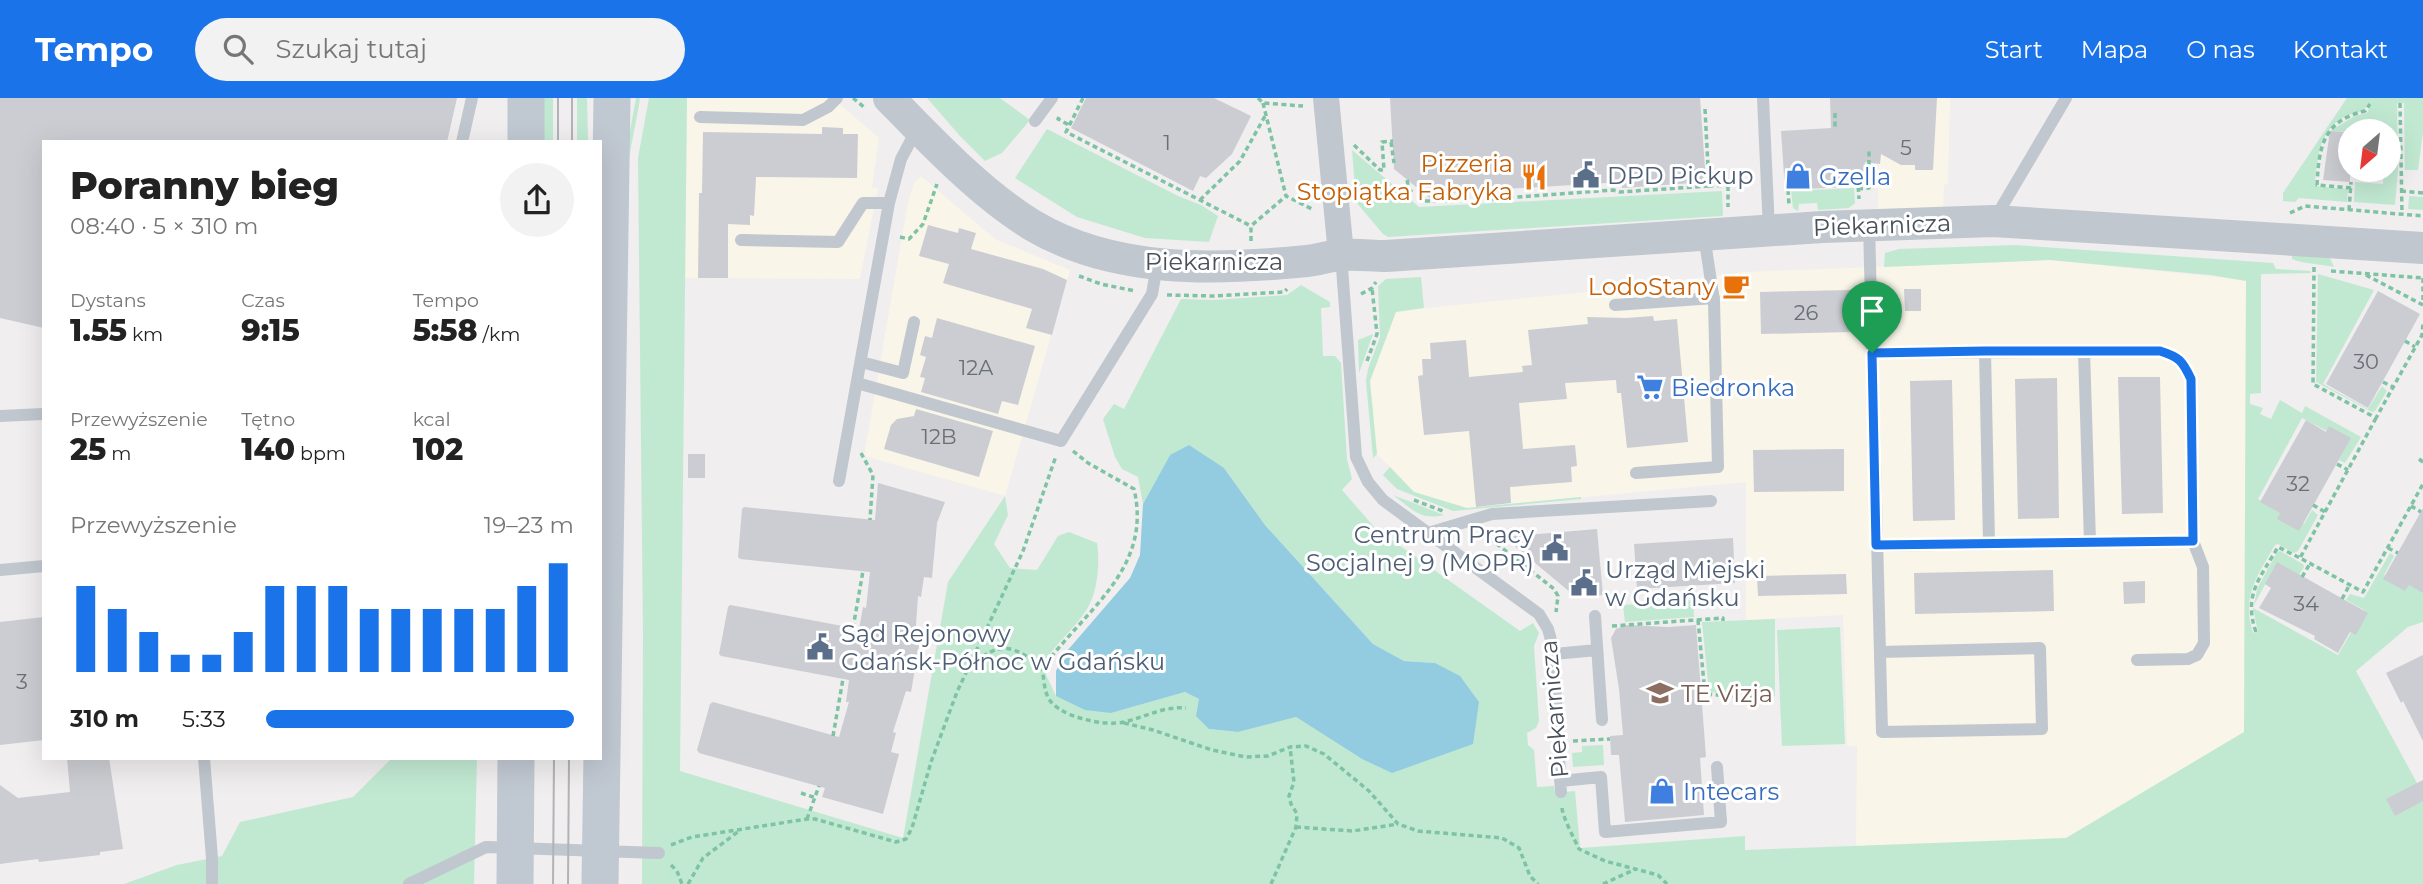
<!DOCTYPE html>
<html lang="pl">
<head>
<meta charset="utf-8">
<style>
	body { margin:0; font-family:Montserrat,sans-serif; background:#f2f2f2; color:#222; height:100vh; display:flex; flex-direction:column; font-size:26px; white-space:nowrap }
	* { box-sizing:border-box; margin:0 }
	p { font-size:23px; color:#767676 }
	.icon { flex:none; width:38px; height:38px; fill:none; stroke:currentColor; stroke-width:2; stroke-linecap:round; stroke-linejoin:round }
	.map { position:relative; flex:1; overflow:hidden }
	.details { position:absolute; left:42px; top:42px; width:560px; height:620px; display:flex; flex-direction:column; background:#fff; border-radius:0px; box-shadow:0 7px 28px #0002 }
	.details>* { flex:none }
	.needle { width:46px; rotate:208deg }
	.tools { position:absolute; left:2338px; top:21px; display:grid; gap:14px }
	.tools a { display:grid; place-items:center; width:63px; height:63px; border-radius:50%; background:#fff; box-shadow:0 7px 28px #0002; font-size:35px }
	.pin { position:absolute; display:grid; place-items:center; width:60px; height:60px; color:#fff; margin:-72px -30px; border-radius:50% 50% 50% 0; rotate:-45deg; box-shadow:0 0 7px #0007 }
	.pin .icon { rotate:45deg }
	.round { display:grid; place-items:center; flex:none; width:74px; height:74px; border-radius:37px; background:#f2f2f2 }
	.head { display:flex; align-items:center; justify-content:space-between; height:119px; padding:0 28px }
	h1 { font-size:38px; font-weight:800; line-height:52px }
	.metrics { display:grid; grid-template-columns:repeat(3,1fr); gap:10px; height:119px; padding:7px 28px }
	.metrics div { display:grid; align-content:center }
	.metrics b { font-size:30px; font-weight:800 }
	.metrics small { font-size:19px; font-weight:400 }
	.metrics p { font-size:19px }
	.chart { height:196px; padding:14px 28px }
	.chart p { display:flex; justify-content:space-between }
	.chart svg { width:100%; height:126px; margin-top:7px; stroke:#1a73e8; stroke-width:6 }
	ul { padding:0 28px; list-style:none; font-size:23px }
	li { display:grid; grid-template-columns:112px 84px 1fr; align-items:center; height:52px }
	li i { height:18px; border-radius:9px; background:#1a73e8 }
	header { display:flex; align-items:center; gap:42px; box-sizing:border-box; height:98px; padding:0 35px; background:#1a73e8; color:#fff }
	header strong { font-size:33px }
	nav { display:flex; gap:38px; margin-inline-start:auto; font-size:24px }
	.search { width:490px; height:63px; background:#f2f2f2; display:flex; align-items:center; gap:18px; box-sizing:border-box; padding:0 24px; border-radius:38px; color:#767676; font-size:26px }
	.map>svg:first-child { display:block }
	.commercial { fill:#f9f5e8 }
	.green { fill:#c1e9d2 }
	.water { fill:#93cce1 }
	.building { fill:#cccdd2 }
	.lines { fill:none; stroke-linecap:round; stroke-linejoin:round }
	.path { stroke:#7dc3a4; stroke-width:3.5; stroke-dasharray:5 3.5; stroke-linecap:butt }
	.service { stroke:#c0c7ce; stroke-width:12 }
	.minor { stroke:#c0c7ce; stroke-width:26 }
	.tertiary { stroke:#c0c7ce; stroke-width:32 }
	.secondary { stroke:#c0c8d2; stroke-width:37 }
	.tram { stroke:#b0b3b7; stroke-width:2 }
	.route-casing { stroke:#fff; stroke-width:14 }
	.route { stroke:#1a73e8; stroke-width:9 }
	.labels { text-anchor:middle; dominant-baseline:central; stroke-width:6; stroke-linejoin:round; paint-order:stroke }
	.number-label { font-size:21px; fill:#696f77 }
	.food-label { font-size:24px; fill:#c56008; stroke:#fff; text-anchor:end }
	.service-label { font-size:24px; fill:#4e5e75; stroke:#fff; text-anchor:start }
	.shop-label { font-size:24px; fill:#366cbe; stroke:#fff; text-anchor:start }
	.street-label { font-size:24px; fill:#485059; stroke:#fff }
	.education-label { font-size:24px; fill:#785e54; stroke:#fff; text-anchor:start }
</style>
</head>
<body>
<header>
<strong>Tempo</strong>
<div class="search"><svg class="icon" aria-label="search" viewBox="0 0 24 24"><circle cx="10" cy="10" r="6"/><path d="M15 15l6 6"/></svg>Szukaj tutaj</div>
<nav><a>Start</a><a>Mapa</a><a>O nas</a><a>Kontakt</a></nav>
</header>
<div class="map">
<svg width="2423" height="786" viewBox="0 0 2423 786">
	<rect width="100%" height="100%" fill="#f0eeee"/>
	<!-- commercial -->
	<path class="commercial" d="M687,0h146l46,40 -7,50h6l-18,91 -175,-1z
		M1879,0h71l-2,86 -4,1 -1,25 -65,3z
		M921,78l74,63 75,31 -65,226 -141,-40 44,-254 6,-19z
		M2050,162l196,20 -2,452 -178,106 -210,9 1,-101h-10l-4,-131 -97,5v-138l-279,26 -53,-16 -37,-38 -7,-73 26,-70 201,-20 147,-19z"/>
	<!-- green -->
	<path class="green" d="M541,0h12v44h-12z
		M577,0h10l1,44h-11z
		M636,0h4l-1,7 -12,63 -1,-15z
		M649,0h38l-7,673 223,67 45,-256 57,-86 3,19 -14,29 16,24 27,2 21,-34 11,-4 28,11c3,19 1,48 -10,66 -12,20 -33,35 -45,57l14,30 55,17 74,-21 14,7 10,30 28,3 59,-15 66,42 73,-96 -31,-2 -31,-17 -108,-119 -41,-57 -54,-13 -27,49 -5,-27 -16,-8 -7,-12 -12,-38 11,-15 10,5 57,-110 33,1 73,-5 14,-10 29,17v5l-9,1 2,48h12l6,7 6,96 5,20 -10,11 33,38 145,103 13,-8 6,10 -5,13 5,75 -3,7 -9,5 1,12 6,5 3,37 17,-1 1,7 20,-2 5,57 165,-12v14l321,-12 178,-106 2,-451 -36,-6 -160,-15 -166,7 1,-14 14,-4 116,-4 258,18 3,6 34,2 1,2 -50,1v119l-11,1v10l13,4 -3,6 11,5 9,-19 22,13 3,-7 56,31 -16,26 -6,-3 9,-18 -46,-24 -44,81 46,25 8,-14 6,5 -20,36 -4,2 -16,-9 -3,1c-17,30 -34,51 -22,88l5,-1 -5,-24 85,47 26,-45 -18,-10 4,-6 14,4 26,-45 4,3 -10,19 22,13 3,-4 14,8v30l-15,5 -52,44 67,123v90h-1781l1,-247 -5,-479z
		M927,0h73l30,22 -28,33 -17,8 -25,-25z
		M2347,0h76v34l-5,38h-13l-1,-67h-7l1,67 -3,35 -41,-3 1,-20 28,2 1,-14h5v-39h-59l25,-15 12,-3 4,-8 -3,-2 -4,8c-42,6 -47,39 -49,75l33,3 -1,13 -48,-4 -4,4 -12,-1v-8z
		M1047,31l131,67 23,9 17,11 -9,26 -64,-4 -68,-21 -62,-39z
		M1352,52l67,57 303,-16 1,23 -1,2 -334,21 -5,-3 -27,-32z
		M1854,90l1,15 -6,5 -31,2 -1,-7 -18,1 -1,7 -5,-3 -2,-17z
		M2409,98l14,1v13l-15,-1z
		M2292,152l35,2 7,15c-13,-3 -30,-3 -42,-8z
		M2318,176l56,16 -51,94 45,25 14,-23 5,5 -12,20 -3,1 -56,-30z
		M1421,179l3,31 -28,4 -26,69 7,73 -4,4 -7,-77 2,-12 12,-32 -2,-51 8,-7z
		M1373,236l-14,39 -1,-33z
		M1390,369l24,25 53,16 114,-11v2l-128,12 -56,-22 -14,-14z
		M1393,397l51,20c-24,6 -33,-7 -51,-20z
		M2280,453l23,13 1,3 -5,8 -22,-12 -23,42 3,-16 20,-37z
		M1693,502l1,17 -69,5 -2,-17z
		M1775,521v77l-66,-4 -7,-70z
		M1840,529l5,117 -63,2 -5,-116z
		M1603,647l1,20 -31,2 -1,-14 10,-1v-6z
		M392,660h85l-3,126h-350l53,-19 45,-9 18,-34 113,-25z"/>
	<!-- water -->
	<path class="water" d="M1189,347l35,23 41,57 108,119 31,17 31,2 25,13 19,26 -6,42 -81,29 -30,-14 -66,-42 -58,15 -29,-3 -13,-13 3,-17 -14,-7 -74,21 -26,-3 -29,-14v-25l11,-20 63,-73 10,-23 3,-51 27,-49z"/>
	<!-- building -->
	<path class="building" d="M0,0h457l-10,44h-403v186l-44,-10z
		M1086,0h128l37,18 -19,38 -26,24 -6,-2 -7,15 -122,-63z
		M1390,0h310l6,84 -84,6v-6l-131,8 -44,3v6h-16l-37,-30z
		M1830,0h107l-4,72h-18v-5h-14l-20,-11 -1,10 -15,-2v24l-80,4 -4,-59 50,-3z
		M822,29l21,1v6h15l-1,44 -101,-1 -2,39 -4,-1v10l-22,-1v54h-30l1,-85h3l1,-61 119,2z
		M2330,33l20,1v50l-27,-2z
		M928,127l30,8 1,-5 17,5 -5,16 72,20 24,11 -15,55 -26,-7 6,-19 -89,-26 6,-19 -30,-8z
		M1904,191h17v22h-16z
		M1851,192l1,42 -91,2 -1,-42z
		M2378,193l42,23 -52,94 -42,-24z
		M1653,218l1,5 23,-2 11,123 -61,6 -6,-55h-4l-1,-13 -51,3 2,16 -48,4 4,46 52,-4 2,21 -6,1 1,15 -62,5 1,16 -35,4 -7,-76 -45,4 -6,-59 5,-1 -1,-16h9l-1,-16 36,-3 3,37 54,-5 -1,-6 10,-1 -4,-35 60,-6 -1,-7 39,1z
		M937,220l98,28 -17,59 -16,-4 -4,13 -77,-22 4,-14 -5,-1 6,-20 -6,-2 5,-19 7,2z
		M2118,279h42l3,136 -41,1z
		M2057,280l2,140 -41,1 -3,-140z
		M1952,282l3,140 -42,1 -3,-140z
		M916,311l77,22 -14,46 -95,-28 7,-24 6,-6 17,-3z
		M2306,322l20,12 3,-6 22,12 -52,93 -22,-12 3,-6 -20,-11z
		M1844,351v42l-90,1 -1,-42z
		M688,356h17v24h-17z
		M878,385l67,19 -8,21 -5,55 -8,-1 -3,20 -3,-1 -3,43 5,1 -9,52 -5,-1 -13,41 3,1 -5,19 8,2 -16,60 -61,-17 3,-9 -126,-35 -2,-3 13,-46 3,-2 126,35 10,-35h-3l3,-22 -128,-24 -2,-2 9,-47 2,-2 129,24 4,-22 3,1 4,-36 -130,-13 -2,-2 4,-48 2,-2 131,13z
		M2423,410v85l-14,-8 -4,6 -22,-12z
		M1597,431l6,66 -32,3v-5l-67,-56z
		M1733,440l2,45 -98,6 -3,-45z
		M2277,464l91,51 -12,22 -6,-3 -12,21 -24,-14 1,-3 -56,-28 12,-20 -6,-4z
		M2053,472l1,41 -139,3 -1,-41z
		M1846,476l1,20 -89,2 -1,-20z
		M2145,483v22l-21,1 -1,-22z
		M44,519v123l-44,5v-123z
		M1627,527l41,2 28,-2 10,132 -6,1 4,57 -79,7 -6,-67h-8l-1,-19 13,-1 -4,-46 -8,-51 5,-9z
		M2423,557v86l-20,-40 -2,2 -15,-30z
		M67,660h42l14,91 -23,3v3l-61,7 -1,-3 -38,5v-79l18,13 52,-6z
		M2423,682v21l-28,15 -9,-17z"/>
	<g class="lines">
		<!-- path -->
		<path class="path" d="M853,0l12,10
			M1083,0l-17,34 185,94
			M1258,0l5,5 40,3
			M1263,5l23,93 28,14
			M2400,5l2,110
			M1705,11l4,77 42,-2
			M1835,15v15
			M1059,19l-1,2 11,6
			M1391,44l3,21
			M1354,47l26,25h4l-2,-28 11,-1
			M1407,82l2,9 4,4
			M1844,86h14l1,15
			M1728,88v21
			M2351,90l-34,-3c2,-39 6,-64 48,-74l5,-7
			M1858,91l11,-1v-38
			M1788,92l1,15
			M2401,93l22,2
			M1492,101l121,-9 7,2 89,-6
			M1200,102l40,-39 25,-45
			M1425,103h29
			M2349,112l2,-28
			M2290,115l15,-7 118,10
			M900,139l9,2 14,-15 14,-40
			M1251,143v-15l35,-30
			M2314,169l-1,117 63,34 46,-83 1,-12
			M2331,173l92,7
			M2366,177l57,30
			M1079,178l22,8 34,7
			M2423,180v22
			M1361,196l11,-6 4,-6
			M1167,197l47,1 70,-4 3,-3
			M2405,243l10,6
			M1367,263l10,-27 -5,-46
			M2383,284l10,5
			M2376,320l-76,140 63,34 60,-108
			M1073,353l15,12 46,26c19,81 -50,121 -91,179 0,8 1,19 4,27 7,21 57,32 77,27 22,-5 39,-16 62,-14
			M861,355l12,22 -3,45
			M2419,361l4,3
			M2337,366l11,6
			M1414,402l29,11
			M2313,407l12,7
			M2411,408l10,6
			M1483,435l71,56 4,7 -2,16
			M2388,450l10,5
			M2302,479l9,-15
			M2342,501l8,-15
			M1698,522l7,74 68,5
			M1612,528l111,-8v3
			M853,530l10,-57
			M2256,534c-13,-37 4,-54 22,-85l22,11
			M970,570c29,-29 43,-23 73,0
			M1124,625l29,7 59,20 34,7 22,-1 22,-9 16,-1 18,8 45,37 29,33 20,7 84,7 17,10 11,28 8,8
			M833,638l10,-57
			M1573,643l37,-2
			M801,695l15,5
			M1562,710c1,10 12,30 17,41l26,12 53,14 9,9
			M807,721l12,-33
			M1296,729l57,4 45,-7
			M671,747l21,-8 115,-18h8l81,23 10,-3 6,-11 19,-66 26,-70 66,-141 33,-95
			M671,767l6,6 5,13
			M688,786l15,-26 36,-27
			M1271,786l25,-57 1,-13 -6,-10 -2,-8 5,-14 -4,-35
			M1603,786l33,-15"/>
		<!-- service -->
		<path class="service" d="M1763,0l6,132
			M700,19l103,3 25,-13 9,-9
			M1035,23l17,-23
			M462,44l10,-44
			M1994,122l72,-122
			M1869,127l13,507 160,-3 -2,-81 -160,4
			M741,142l97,2 25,-39h26
			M1341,156l15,203 12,25 15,18 156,114 9,15 5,18 8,145
			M1615,207l99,-7
			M1985,253l4,192
			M2084,253l6,191
			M1873,255l287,-2c19,6 22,9 31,28l2,162 -317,5
			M861,264l42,11 11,-51
			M857,285l204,58 91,-147 5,-29
			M0,318l44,-2
			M1636,375l82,-6 -4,-166 -10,-66
			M839,383l50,-278 12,-44 17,-32
			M1428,435l64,-19 219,-13
			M0,472l44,-4
			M1595,518l7,104
			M1554,556l43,-4
			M2137,562l51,-1 9,-4 7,-12 -1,-76 -10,-26
			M204,660l8,100v26
			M1560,683l41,-4 4,55 116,-10 -4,-55
			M409,786l77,-37 173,6"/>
		<!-- minor -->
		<path class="minor" d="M1326,0l15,156"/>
		<!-- tertiary -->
		<path class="tertiary" d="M889,0c42,43 92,96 143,127 82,49 184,45 275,36 12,-1 24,-6 37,-6 14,-1 28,1 42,1l436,-29 171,-6 430,27"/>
		<!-- secondary -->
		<path class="secondary" d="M526,44v-44
			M515,786l1,-126
			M600,786l12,-786"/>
		<!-- tram -->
		<path class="tram" d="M558,44v-44
			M572,44v-44
			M553,786l1,-126
			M568,786l1,-126"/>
	</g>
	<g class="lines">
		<!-- route casing -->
		<g class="route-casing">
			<path id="route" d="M1985,253h175c19,6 22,9 31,28l2,162 -317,4 -4,-192z"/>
		</g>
		<!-- route -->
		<use href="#route" class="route"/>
	</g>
	<!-- icons -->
	<defs>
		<g id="civic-bare" transform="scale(2.1)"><path d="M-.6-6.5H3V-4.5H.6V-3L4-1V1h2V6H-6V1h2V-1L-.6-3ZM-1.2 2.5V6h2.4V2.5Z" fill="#5c6f8a" stroke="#fff" stroke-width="2.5" paint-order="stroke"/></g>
		<g id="shop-bare" transform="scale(2.1)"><path d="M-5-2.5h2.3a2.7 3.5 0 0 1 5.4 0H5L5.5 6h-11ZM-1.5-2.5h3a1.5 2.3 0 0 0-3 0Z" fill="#3f7fe0" stroke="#fff" stroke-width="2.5" paint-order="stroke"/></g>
		<g id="restaurant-bare" transform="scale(2.1)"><path d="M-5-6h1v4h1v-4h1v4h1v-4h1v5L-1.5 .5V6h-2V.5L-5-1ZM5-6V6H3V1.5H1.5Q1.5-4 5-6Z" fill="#e8710a" stroke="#fff" stroke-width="2.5" paint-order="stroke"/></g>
		<g id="cafe-bare" transform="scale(2.1)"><path d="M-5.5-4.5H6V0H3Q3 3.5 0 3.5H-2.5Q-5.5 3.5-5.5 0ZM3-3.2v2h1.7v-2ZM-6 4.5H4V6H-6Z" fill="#e8710a" stroke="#fff" stroke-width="2.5" paint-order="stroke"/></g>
		<g id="supermarket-bare" transform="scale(2.1)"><path d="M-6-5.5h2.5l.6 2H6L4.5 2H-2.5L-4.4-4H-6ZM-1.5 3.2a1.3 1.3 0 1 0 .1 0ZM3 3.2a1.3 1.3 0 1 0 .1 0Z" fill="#3f7fe0" stroke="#fff" stroke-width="2.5" paint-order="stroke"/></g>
		<g id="school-bare" transform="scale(2.1)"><path d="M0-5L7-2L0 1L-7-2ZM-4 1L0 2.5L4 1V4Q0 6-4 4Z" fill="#8d6e63" stroke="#fff" stroke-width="2.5" paint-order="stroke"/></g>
	</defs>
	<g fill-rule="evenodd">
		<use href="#civic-bare" x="1586" y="77"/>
		<use href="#shop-bare" x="1798" y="78"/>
		<use href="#restaurant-bare" x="1534" y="79"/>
		<use href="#cafe-bare" x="1736" y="188"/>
		<use href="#supermarket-bare" x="1650" y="289"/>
		<use href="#civic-bare" x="1555" y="450"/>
		<use href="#civic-bare" x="1584" y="485"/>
		<use href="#civic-bare" x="820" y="549"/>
		<use href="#school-bare" x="1660" y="595"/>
		<use href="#shop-bare" x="1662" y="693"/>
	</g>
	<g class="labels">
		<!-- number labels -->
		<g class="number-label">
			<text x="1167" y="44">1</text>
			<text x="1906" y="49">5</text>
			<text x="1806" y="214">26</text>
			<text x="2366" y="263">30</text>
			<text x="976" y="269">12A</text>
			<text x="939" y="338">12B</text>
			<text x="2298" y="385">32</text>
			<text x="2306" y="505">34</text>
			<text x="22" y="583">3</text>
		</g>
		<!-- food labels -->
		<g class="food-label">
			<text x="1513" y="65">Pizzeria<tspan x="1513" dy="28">Stopiątka Fabryka</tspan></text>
			<text x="1715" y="188">LodoStany</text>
		</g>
		<!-- service labels -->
		<g class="service-label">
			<text x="1607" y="77">DPD Pickup</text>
			<text x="1534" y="436" text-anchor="end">Centrum Pracy<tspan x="1534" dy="28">Socjalnej 9 (MOPR)</tspan></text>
			<text x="1605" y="471">Urząd Miejski<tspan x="1605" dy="28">w Gdańsku</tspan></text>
			<text x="841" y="535">Sąd Rejonowy<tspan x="841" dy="28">Gdańsk-Północ w Gdańsku</tspan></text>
		</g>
		<!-- shop labels -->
		<g class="shop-label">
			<text x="1819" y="78">Gzella</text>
			<text x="1671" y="289">Biedronka</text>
			<text x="1683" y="693">Intecars</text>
		</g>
		<!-- street labels -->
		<g class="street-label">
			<text transform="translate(1882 127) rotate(-2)">Piekarnicza</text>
			<text x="1214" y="163">Piekarnicza</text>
			<text transform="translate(1554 611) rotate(-95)">Piekarnicza</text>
		</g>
		<!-- education labels -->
		<g class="education-label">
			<text x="1681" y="595">TE Vizja</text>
		</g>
	</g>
</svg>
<div class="tools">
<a><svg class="needle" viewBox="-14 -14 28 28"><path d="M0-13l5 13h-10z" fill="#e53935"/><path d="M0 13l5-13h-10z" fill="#767676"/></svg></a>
</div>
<div class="pin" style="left:1872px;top:255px;background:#1e9e55"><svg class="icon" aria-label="arrive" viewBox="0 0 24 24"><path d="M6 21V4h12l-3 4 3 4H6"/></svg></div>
<section class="details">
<div class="head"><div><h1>Poranny bieg</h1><p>08:40 · 5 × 310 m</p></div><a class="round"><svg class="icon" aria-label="share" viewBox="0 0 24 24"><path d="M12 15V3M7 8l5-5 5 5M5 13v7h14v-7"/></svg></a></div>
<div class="metrics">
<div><p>Dystans</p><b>1.55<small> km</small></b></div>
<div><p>Czas</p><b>9:15</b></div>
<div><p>Tempo</p><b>5:58<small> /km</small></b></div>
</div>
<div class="metrics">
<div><p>Przewyższenie</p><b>25<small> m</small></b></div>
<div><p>Tętno</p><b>140<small> bpm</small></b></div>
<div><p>kcal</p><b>102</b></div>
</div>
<div class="chart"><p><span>Przewyższenie</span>19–23 m</p>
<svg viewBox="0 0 160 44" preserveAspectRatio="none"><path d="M5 44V14M15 44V22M25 44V30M35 44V38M45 44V38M55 44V30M65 44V14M75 44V14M85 44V14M95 44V22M105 44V22M115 44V22M125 44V22M135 44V22M145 44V14M155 44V6"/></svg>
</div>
<ul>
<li><b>310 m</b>5:33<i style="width:100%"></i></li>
</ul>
</section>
</div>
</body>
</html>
